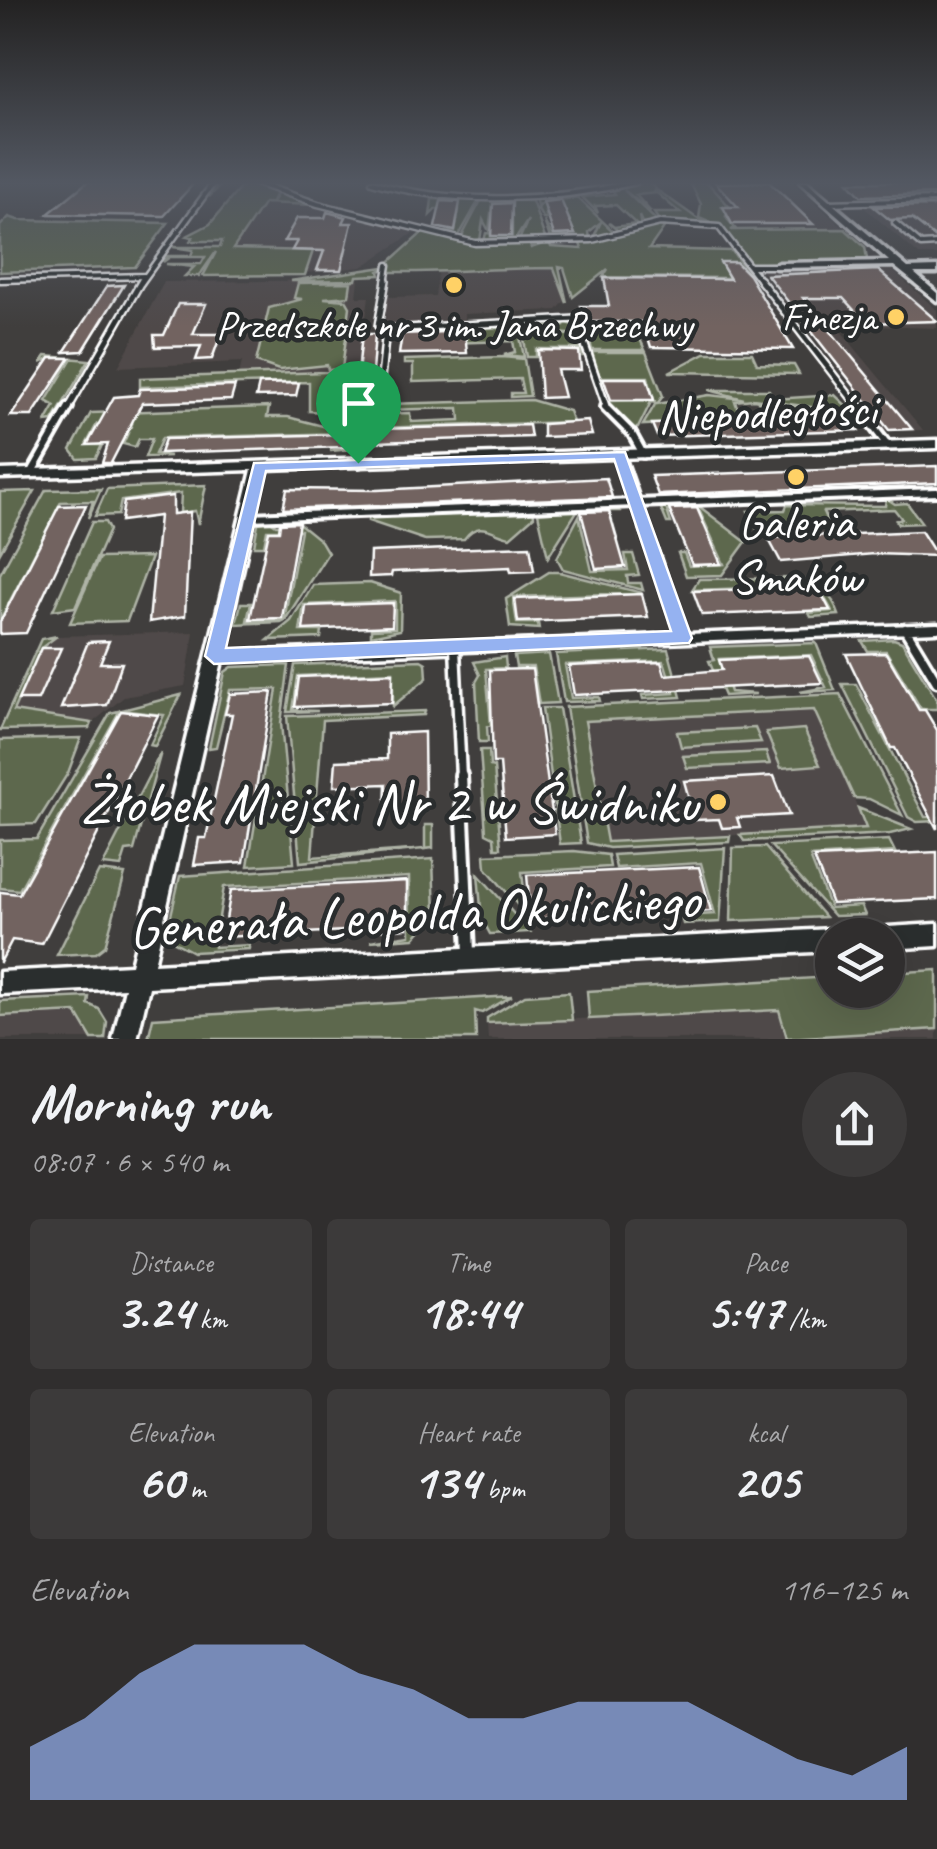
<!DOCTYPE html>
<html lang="en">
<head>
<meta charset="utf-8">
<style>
	body { margin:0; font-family:Caveat,sans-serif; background:#3c3a3a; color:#f1f3f6; height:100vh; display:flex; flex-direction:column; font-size:38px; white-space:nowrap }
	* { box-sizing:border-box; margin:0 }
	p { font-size:32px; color:#a8a8aa }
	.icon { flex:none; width:55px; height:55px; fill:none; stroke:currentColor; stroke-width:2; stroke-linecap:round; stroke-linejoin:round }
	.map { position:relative; height:1039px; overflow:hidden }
	.sheet { display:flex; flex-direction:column; background:#302e2e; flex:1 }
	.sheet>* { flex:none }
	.controls { position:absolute; left:815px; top:918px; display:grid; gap:20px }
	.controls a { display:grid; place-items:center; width:90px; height:90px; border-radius:50%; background:#302e2e; box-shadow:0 10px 40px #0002,0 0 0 2px #4b4a4a; font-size:50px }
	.pin { position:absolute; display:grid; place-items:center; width:85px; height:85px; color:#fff; margin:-102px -42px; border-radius:50% 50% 50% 0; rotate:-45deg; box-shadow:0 0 10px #0007 }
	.pin .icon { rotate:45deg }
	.round { display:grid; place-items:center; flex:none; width:105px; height:105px; border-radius:52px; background:#3c3a3a }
	.headline { display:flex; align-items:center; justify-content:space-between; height:170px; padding:0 30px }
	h1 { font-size:55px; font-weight:700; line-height:75px }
	.metrics { display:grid; grid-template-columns:repeat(3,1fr); gap:15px; height:170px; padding:10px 30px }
	.metrics div { display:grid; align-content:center; border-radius:10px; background:#3c3a3a; text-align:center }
	.metrics b { font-size:50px; font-weight:700 }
	.metrics small { font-size:28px; font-weight:400 }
	.metrics p { font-size:28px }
	.chart { height:280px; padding:20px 30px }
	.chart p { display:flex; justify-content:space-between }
	.chart svg { width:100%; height:180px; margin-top:10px; fill:#95b2f1; opacity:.7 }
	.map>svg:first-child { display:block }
	.built { fill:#4f4948 }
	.green { fill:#5d674e; stroke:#aeb3a6; stroke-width:2.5 }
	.building { fill:#726460; stroke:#fff; stroke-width:2.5 }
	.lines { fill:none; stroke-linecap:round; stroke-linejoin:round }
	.lane-far4-casing { stroke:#fff; stroke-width:9 }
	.lane-far3-casing { stroke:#fff; stroke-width:10 }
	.lane-far2-casing { stroke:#fff; stroke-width:14 }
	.lane-far1-casing { stroke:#fff; stroke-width:15 }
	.lane-casing { stroke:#fff; stroke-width:18 }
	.street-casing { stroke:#fff; stroke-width:7 }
	.lane-far4 { stroke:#2a2d2e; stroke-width:4 }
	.lane-far3 { stroke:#2a2d2e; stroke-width:5 }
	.lane-far2 { stroke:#2a2d2e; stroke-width:6 }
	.lane-far1 { stroke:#2a2d2e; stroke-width:8 }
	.lane { stroke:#2a2d2e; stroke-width:10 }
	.street { fill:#2a2d2e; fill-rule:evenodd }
	.route { fill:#95b2f1; stroke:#fff; stroke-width:2.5; fill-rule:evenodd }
	.poi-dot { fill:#ffd166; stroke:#2a2d2e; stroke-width:4 }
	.labels { text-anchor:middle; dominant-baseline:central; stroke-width:9; stroke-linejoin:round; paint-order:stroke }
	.far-poi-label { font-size:40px; fill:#fff; stroke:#2a2d2e; text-anchor:end }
	.street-label { font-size:48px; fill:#fff; stroke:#2a2d2e }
	.poi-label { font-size:48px; fill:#fff; stroke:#2a2d2e }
	.near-poi-label { font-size:58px; fill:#fff; stroke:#2a2d2e; text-anchor:end }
	.near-street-label { font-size:58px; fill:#fff; stroke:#2a2d2e }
</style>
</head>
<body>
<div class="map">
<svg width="937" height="1039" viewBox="0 0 937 1039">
	<rect width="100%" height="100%" fill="#403e3d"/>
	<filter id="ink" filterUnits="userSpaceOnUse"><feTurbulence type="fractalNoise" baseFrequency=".01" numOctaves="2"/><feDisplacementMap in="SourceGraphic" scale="20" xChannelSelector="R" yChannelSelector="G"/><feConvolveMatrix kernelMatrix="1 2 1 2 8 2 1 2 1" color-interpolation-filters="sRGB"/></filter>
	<g filter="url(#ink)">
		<!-- built -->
		<path class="built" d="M707,182h85l53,47 -119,-1 -4,-22z
			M937,202v53h-18l-60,-52z
			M264,203h40l111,29 -53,35 -56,6h-96l21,-19z
			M889,267l48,43v18l-65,-2 -22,-9 -20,1 93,112 -38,1 -6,-7 28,-2 -123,-145h-17l-8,-8z
			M470,268h85l10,33 -8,9 -93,4v10l-79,1 2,-28 48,-1 3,-23z
			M359,280l-2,17h12l-11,74 -119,4 3,-13 -124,5 46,-85z
			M194,632l-9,54 -61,11 -32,26 -79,-12 28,-63 16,-12z
			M814,710l53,118 -260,14 -23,-121z
			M779,1010l9,28 149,-9v10h-449l-1,-16z
			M77,1012l15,27h-92v-23z"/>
		<!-- green -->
		<path class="green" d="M220,182h29l27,10 -4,10 6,-9 36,12 -50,-2 -31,46 80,2 -8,24 -102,1 13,-24 -17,24h-14l9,-9 -28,-3h35l4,-7h-35l-7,5 4,-6h24l2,-6 -20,-3h47l2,-6h-32l3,-4 -6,-1 23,-12 34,-41 -20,-1 -15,15z
			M642,182h6l9,8 -4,1 7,1 45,32 -45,-2 -6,-9h26l-23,-20 -21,2 15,17 -27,-22 34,32 -14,5 -5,-11 2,11 -23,4 -9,-8 5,4 22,-3 -20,-19 -21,1 3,7 -16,-16 33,-3 -2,-3z
			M690,182h17l22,24 -7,1 10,8 -7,1 8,3 -5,1 7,8 -4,2 114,-1 20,18 2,12 -119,5 -25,-36 -24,-10 2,-14z
			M484,195h10v5l38,1 13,37 -26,2 9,-20 -13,20 -31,1 2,-8 26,3v-22l-21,-1 -2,18 -6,-11 -3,21 -20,-1z
			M544,195l3,6 31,-3 37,35 -22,5 8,-16 -12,10 1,7 -40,-1 -6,-17 8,14 23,-1 -9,-22h-21l2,7h-4l-6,-11 6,-5 -6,3 -2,-10z
			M432,199l47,1 -23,41 73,2 2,5 18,-6 2,5 31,2 -3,-8 83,-17 21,2h-18l-16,23 83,2 15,21h-17l2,6 -129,-1 5,-8 -35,28 -9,-29 -5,-1 8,36 -13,-35c-55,0 -109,5 -165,4l1,-5 -11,4 1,4 -23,1 -1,4 -66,1 94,-14 38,-34 33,-1 4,-22 -23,-1 -6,6z
			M9,217l9,3 150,3 -33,44 -135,5v-46z
			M351,282l-2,14 -25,2 22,2 4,7 -8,62 -14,1 -1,-5 -48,5 -23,-8 13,-54 33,-9 -8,-1 4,-15z
			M622,313h6l17,37h-53l-6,-27h38z
			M564,321l11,5 3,9 -20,-2 20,4 5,20 -4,-8h-43v8h-9l-5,-29 42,-2z
			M495,323l1,5 22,-1 -6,4 7,1 5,25 -20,-2 11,-3 -2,-11 -101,3 -1,-8 -19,-1 4,-4z
			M592,352h54l17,44 -6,8 52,-9 35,4 -35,-9h60l5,9 61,-4 19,18 -101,-14 -18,2 4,11 -23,9 -73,4 13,-22 -5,-1 -13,26h-6l-25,-27 47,-1 -6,-23h-45l-1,7z
			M705,353h47l5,11 37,1 5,9 -130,-2z
			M46,356l43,4 -36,61 -7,1 9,-16 -9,-5 26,-43h-21l-10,5z
			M503,357l21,2 6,37 -19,1v-4h12l-3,-14 -107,3v-18h-9v-4z
			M356,371l24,4 -11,1 -1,9h11l-8,27 -24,1 1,-4 11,-1 1,-20 -34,1 -3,20h20l-1,4 -33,-2v-29l-169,5v-9z
			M531,400l38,11 4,11 -199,6 6,-14 30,-1 1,9 49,-2 -1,-12 -77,2 4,-6z
			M758,401l98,14 3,4 -137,2 18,-7h24z
			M269,407l-2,10h21l62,16 2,16 -22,2 16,-3 1,-15 -185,5 -7,16 15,2 -25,1 7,-18h-13l-4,8 -12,-3 9,-20h-35l-11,21h16l-6,13 -18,1 -7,-9 20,-37z
			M206,485l-8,39 -3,-13 -15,2 1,-20 -60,8 -3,14 -23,1 12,-27z
			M101,489l-13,29 5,-17 -32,1 -61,118v-46l46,-84z
			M35,491l-35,61v-60z
			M886,498l9,6 12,-1 15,20 -24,1 -2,-4 6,-1 -8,-10 -71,3 5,11 10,4 -81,2 -9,-18 37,-1 2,-5 98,1z
			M696,504l50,38 -24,33 -36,1 -8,-23h6l5,13 35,-2 -25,-54 -32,1 4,12h-4l-7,-17z
			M614,506l5,5h-42l-29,46 -10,-44z
			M533,509l1,7 -24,21c-17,-3 -31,-19 -46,2l-39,1 -57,-19 1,-5 158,-3z
			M579,516l13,55 36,-1 -3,-16h8l6,21 -12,1 1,7h13l2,7 -80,-21 -6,-11z
			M270,521l6,4 24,-1 21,17 7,12 -43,67 -4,2 -45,2 5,-21h10l-4,18 37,-1 17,-90h-34l-3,16h-10l4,-23z
			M92,522h13l4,8 -34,77 -22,3z
			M151,557l-24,64 -57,2 29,-65z
			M549,572h10l83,21 -129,4 4,26h21l1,6 -29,-2 -4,-28z
			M800,578c21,9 32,15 39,37l-28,2 -2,-4 23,-2 -14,-25 -126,4 7,-11z
			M370,583l31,10 -1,37 -29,6v-7l24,-1v-27l-91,4 -4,26h22l-1,7 -53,2 23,-19 22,-36z
			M57,636l-16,12 -28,63 79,12 -2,5 -90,2 41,-91z
			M894,639l8,3 35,58v9h-16l-35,-58h-18l-6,-10z
			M816,643l19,47 -35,2 26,-5 -15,-32 -92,4 11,33 26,2 -32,2 -15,-35 5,-1 -4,-13z
			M668,649l13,48 -38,2 -1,-4 32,-2 -10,-32 -99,4 6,33 28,-1 1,4 -36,1 -8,-48z
			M549,654l9,49 -19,1 -6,-37h-17l-2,-11z
			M505,657l1,11 -20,1 5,56 -4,1 1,16h-9l-3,-60 4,-7 -6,-13z
			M421,660l5,3 1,15 -34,28v-34l-95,4 -5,34 25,1 -31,1 8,-47z
			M289,665l-8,58 13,140 -46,3 29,-177 -47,1 -14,57 -7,1 16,-76 7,-5z
			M842,684h14l69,133h12v4l-20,1 -9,-5z
			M840,694l62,121 -33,-16 -15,-1 -40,-88 -229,11 22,121 123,-6 -1,6 -120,6 -22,-5 -21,-136z
			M181,695l-26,51 -5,-1 14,-30 -44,-5 -101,180 -19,-2v-48l37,-1 73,-126z
			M542,708h17l22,135 -21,1z
			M425,711l-1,4 -101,5 -11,137 113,-8v-24h8v23l-133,14 -13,-146z
			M755,728l6,14 -80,5 -4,-15z
			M804,729l16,36 -39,3 -15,-36z
			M81,738l-13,35 -32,51 -36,1v-85z
			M480,750h9l1,16 4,1 7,81h-6l-1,-11 -8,-4z
			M161,752l-27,98 -8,1 -5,16 -18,-2z
			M766,752l4,12 -83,4 -4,-12z
			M858,808l53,21 -21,5 -146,7 -4,-6 126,-7z
			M889,840l6,12 -85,5 20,51 31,-2 4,9 -31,1 -63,-70z
			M765,847l60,70 -94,4 2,-73z
			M725,848l-5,74 -37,2 -2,-8 34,-2 -14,-51 -85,5 -3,-13z
			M574,851l34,4 2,12 -88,5 5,44 -41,-48 -1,-13z
			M433,859l2,56 -21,23 -44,3 40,-6 -1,-58 -185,10 -10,60 35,-2v4l-56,3 -22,-12 -2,-16 11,-48z
			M99,871l26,3 -20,72 -9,7 -39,2z
			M478,874l52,58 -40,2 -8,-15z
			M937,970v59l-150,9 -8,-28 -190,9 -2,-28 245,-14v13h56v-17z
			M569,992l3,28 -85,3v-5l38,-23z
			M512,996l-30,17 -7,-2 1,28h-328l5,-21z
			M89,997l-1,7 11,5 8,13 -2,17h-13l-16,-27 -76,4v-15z"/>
		<!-- building -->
		<path class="building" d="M87,182h108l-31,34 -116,-2z
			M769,182l15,14 29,28h-81l-9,-17h15l-22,-24z
			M848,182h82l7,5v7l-76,2z
			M561,200l14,34 -21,1 -11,-33z
			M441,201l19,1 -5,29 -20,-4z
			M512,203l-1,33h-20l2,-32z
			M937,206l-1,32 -24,-19 -22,1 -16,-13z
			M327,212l19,5 -3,6h9l-11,47h-24l7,-19 -32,-1 5,-9h-13l13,-23h28z
			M720,262h16l13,13 44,74 -142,-2 -8,-25h-58l-4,-16h28l-5,-28 126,1z
			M878,270l59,51 -71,2 -23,-25h-40l109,131 -23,1 -122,-155z
			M124,285l-41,66 -19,1 43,-66z
			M178,304h28l-13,30h28l-9,25 -16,1 5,-14 -46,1 -1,-12h10z
			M465,331l2,22 -68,1 3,-20z
			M362,334h13l-3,38 -14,1z
			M538,350l41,1 2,19h-24l7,27 -23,1z
			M50,358h20l-38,58h-21z
			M603,378h44l7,22h-43z
			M299,383l-3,13 -40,1 3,-13z
			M235,386l-4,14 -89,3 -31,60h-9l6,-19 -21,1 27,-48 24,-2 2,-6z
			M359,388l-1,18 -31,1 3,-18z
			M848,418l10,12 -201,6 -5,-12z
			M588,421l4,14 -49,2v-13z
			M529,425l2,12 -155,5 1,-13z
			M346,434l-1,13 -185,6 5,-14z
			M937,466v17l-279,12 -7,-19z
			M606,478l6,19 -329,12 4,-20 90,1z
			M173,496v18l17,-2 -5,104 -36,6 10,-106 -38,5 3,-19z
			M86,505l-60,128 -26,1v-12l59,-116z
			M697,508l24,56 -29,1 -23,-56z
			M609,511l16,56 -29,2 -15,-57z
			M299,522l-17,96 -32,1 19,-88h10l1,-8z
			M921,531l16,25 -63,-2 -93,8 -13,-24z
			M530,546l4,25 -23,1 -1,-5 -118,5 -1,4 -22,1 1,-25z
			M818,587l12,23 -128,5 -9,-24z
			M642,594l6,23 -130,5 -3,-23z
			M393,603l-1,23 -89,4 3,-24z
			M109,641l-9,22h22l-15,42 -46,3 27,-66z
			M41,648h20l-23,52h-20z
			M886,653l33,57h6l12,20v99l-42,-81h-4l-45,-94z
			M809,656l13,27 -248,12 -5,-29 92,-4 4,13 57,-5 -3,-10z
			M532,669l23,165 -49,3 -6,-74h-7l-3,-93z
			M393,673l-1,30 -97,4 4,-30z
			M272,692l-28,170 -50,3 5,-27h7l26,-124h-7l5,-20z
			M121,711l37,4 -116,229 -30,-4 -12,23v-71l19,2z
			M424,732l1,78 -40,2 1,-28 -52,2 2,-25 51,-2v-25z
			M774,776l15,39 -52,3 3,9 -18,1 -3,-9 -24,1 -11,-39z
			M937,852v47l-105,5 -18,-46z
			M699,867l12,44 -180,8 -4,-44z
			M407,881v47l-184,9 8,-47z"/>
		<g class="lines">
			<!-- lane-far4 casing -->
			<g class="lane-far4-casing">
				<path id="lane-far4" d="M253,182l65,22 157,39 117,-3 68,-17 59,4 43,56
					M372,182c81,24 182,19 264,0
					M827,203l110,-3
					M895,223l26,22 16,-1
					M750,266h29
					M0,280l144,-4
					M141,283l73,-101
					M385,283l3,-18"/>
			</g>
			<!-- lane-far3 casing -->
			<g class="lane-far3-casing">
				<path id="lane-far3" d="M760,280l100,129
					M386,329l190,-10 31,90
					M68,409l74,-129
					M378,409l8,-80 -8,-3 8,-46"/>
			</g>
			<!-- lane-far2 casing -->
			<g class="lane-far2-casing">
				<path id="lane-far2" d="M605,407l27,27 11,20
					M858,407l29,38
					M620,455l40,116
					M359,463l2,-23 18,-33
					M32,472l37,-65
					M249,517l688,-25"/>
			</g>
			<!-- lane-far1 casing -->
			<g class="lane-far1-casing">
				<path id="lane-far1" d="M659,569l24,69
					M905,629l32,53
					M455,648l6,129
					M215,657l722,-29"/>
			</g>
			<!-- lane casing -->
			<g class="lane-casing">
				<path id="lane" d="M461,775l8,178"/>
			</g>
			<!-- street casing -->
			<g class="street-casing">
				<path id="street" d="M800,182h7l101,86 29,-1v6h-23l23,20v8l-43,-35 -118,2v-4l3,-1 110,-2z
					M937,440v8l-672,21 -111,495 678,-35 9,6h-9v16l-683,36 -12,52h-24l12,-51 -125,6v-22l131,-7 121,-495 -252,8v-8z
					M937,924v22l-49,3v-14h-10l2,-5 8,-3z"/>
			</g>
			<!-- lane-far4 -->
			<use href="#lane-far4" class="lane-far4"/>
			<!-- lane-far3 -->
			<use href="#lane-far3" class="lane-far3"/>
			<!-- lane-far2 -->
			<use href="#lane-far2" class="lane-far2"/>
			<!-- lane-far1 -->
			<use href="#lane-far1" class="lane-far1"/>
			<!-- lane -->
			<use href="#lane" class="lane"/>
			<!-- street -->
			<use href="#street" class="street"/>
		</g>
	</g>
	<!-- sky -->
	<linearGradient id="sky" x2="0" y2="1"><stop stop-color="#232222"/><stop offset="0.56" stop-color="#535862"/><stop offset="1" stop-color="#535862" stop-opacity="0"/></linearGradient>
	<rect width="937" height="327" fill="url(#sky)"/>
	<!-- route -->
	<path class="route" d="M625,452l67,186 -3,5 -475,21 -9,-8 49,-193zM614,459l57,172 -445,17 40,-177z"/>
	<!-- markers -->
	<g class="poi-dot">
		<circle cx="454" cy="285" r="10"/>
		<circle cx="896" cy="317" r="10"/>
		<circle cx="796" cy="477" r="10"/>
		<circle cx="718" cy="802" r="10"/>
	</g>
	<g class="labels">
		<!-- far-poi labels -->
		<g class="far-poi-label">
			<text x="876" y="317">Finezja</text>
			<text x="454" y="325" text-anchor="middle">Przedszkole nr 3 im. Jana Brzechwy</text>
		</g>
		<!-- street labels -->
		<g class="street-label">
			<text transform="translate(767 412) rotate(-2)">Niepodległości</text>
		</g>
		<!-- poi labels -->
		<g class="poi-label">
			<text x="796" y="522">Galeria<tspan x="796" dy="55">Smaków</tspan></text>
		</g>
		<!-- near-poi labels -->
		<g class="near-poi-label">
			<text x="698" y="802">Żłobek Miejski Nr 2 w Świdniku</text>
		</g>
		<!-- near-street labels -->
		<g class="near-street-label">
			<text transform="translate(414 913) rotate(-3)">Generała Leopolda Okulickiego</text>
		</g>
	</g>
</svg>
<div class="controls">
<a><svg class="icon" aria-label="layers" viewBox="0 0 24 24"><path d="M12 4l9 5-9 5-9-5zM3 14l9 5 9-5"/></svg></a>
</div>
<div class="pin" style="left:358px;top:463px;background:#1e9e55"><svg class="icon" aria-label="arrive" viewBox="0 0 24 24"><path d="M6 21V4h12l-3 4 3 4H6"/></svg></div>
</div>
<section class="sheet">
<div class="headline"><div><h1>Morning run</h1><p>08:07 · 6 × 540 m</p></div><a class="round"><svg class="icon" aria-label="share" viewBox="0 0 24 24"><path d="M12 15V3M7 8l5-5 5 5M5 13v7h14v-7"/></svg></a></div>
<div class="metrics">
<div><p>Distance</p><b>3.24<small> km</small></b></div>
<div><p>Time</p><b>18:44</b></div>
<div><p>Pace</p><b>5:47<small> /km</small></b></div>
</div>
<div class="metrics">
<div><p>Elevation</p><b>60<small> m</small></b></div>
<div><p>Heart rate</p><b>134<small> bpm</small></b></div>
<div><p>kcal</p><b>205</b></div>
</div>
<div class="chart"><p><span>Elevation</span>116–125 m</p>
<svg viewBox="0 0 160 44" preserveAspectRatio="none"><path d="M0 44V31L10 24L20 13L30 6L40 6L50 6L60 13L70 17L80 24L90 24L100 20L110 20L120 20L130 27L140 34L150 38L160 31V44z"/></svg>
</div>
</section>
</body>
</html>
